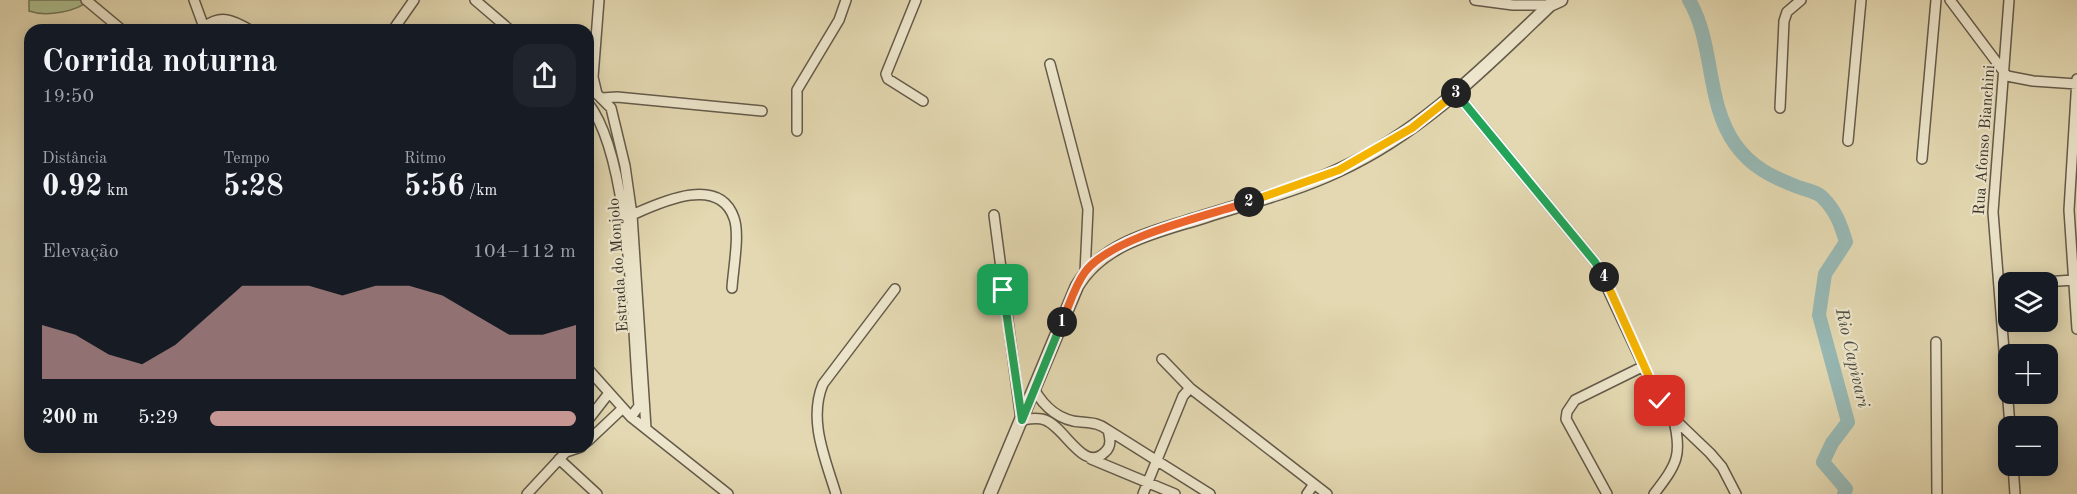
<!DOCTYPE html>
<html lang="pt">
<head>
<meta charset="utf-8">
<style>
	body { margin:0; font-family:"Old Standard TT",serif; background:#20242c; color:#f1f3f6; height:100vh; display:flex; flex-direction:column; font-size:22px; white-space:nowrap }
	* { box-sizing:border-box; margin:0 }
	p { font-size:20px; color:#9ea1a6 }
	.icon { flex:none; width:33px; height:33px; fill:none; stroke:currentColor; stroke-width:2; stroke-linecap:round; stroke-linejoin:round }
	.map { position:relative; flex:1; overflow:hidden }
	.panel { position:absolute; left:24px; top:24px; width:570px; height:429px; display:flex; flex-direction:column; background:#171b24; border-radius:18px; box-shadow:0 3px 15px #0003 }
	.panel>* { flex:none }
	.controls { position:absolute; left:1998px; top:272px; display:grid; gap:12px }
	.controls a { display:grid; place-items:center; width:60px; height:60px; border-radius:12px; background:#171b24; box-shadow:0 3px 15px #0003; font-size:30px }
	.pin { position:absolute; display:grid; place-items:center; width:51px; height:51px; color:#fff; margin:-26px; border-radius:12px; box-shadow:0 3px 9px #0006 }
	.km { position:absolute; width:30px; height:30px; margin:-15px; border-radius:50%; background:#222; color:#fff; font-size:16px; line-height:30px; text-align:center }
	.round { display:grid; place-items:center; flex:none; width:63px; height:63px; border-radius:18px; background:#20242c }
	.overview { display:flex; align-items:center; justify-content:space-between; height:102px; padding:0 18px }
	h1 { font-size:33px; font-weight:700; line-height:45px }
	.figures { display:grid; grid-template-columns:repeat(3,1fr); gap:9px; height:102px; padding:6px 18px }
	.figures div { display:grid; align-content:center }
	.figures b { font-size:30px; font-weight:700 }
	.figures small { font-size:16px; font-weight:400 }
	.figures p { font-size:16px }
	.chart { height:168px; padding:12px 18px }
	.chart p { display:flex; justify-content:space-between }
	.chart svg { width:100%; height:108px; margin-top:6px; fill:#c59692; opacity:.7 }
	ul { padding:0 18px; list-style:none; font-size:20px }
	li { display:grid; grid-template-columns:96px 72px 1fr; align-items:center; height:45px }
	li i { height:15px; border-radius:8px; background:#c59692 }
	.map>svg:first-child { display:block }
	.green { fill:#aec090; stroke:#74785c; stroke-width:1.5 }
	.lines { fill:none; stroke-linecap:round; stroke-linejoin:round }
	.river { stroke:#97b8b4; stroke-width:14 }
	.minor-casing { stroke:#645b4a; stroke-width:12 }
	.tertiary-casing { stroke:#645b4a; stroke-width:15 }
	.minor { stroke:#ede6cc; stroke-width:9 }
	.tertiary { stroke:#ede6cc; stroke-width:12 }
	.split-1-casing { stroke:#fff; stroke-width:12 }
	.split-2-casing { stroke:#fff; stroke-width:12 }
	.split-3-casing { stroke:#fff; stroke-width:12 }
	.split-4-casing { stroke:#fff; stroke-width:12 }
	.split-5-casing { stroke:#fff; stroke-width:12 }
	.split-1 { stroke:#22a559; stroke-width:8 }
	.split-2 { stroke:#f0652b; stroke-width:8 }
	.split-3 { stroke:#f5b400; stroke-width:8 }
	.split-4 { stroke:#22a559; stroke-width:8 }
	.split-5 { stroke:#f5b400; stroke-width:8 }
	.labels { text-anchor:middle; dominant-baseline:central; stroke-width:4.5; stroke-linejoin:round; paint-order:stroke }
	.street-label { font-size:16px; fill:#393128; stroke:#ede6cc }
	.water-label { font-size:18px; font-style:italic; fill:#4c4c44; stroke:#ede6cc }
</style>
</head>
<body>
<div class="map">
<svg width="2077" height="494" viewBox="0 0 2077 494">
	<rect width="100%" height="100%" fill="#e3d8b1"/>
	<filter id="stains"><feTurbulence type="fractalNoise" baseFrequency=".00333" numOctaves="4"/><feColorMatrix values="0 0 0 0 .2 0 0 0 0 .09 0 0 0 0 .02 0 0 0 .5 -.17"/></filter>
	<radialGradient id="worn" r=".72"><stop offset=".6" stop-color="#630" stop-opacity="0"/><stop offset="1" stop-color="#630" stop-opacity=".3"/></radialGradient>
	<!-- green -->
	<path class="green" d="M29,0h60c-12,12 -43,17 -60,11z"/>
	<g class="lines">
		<!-- river -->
		<path class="river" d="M1689,0c26,44 16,101 46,144 16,23 37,33 63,43 8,3 20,5 25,11 13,13 18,27 23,44l-21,32 -6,41 29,107 -16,21 -9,19 23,27 -2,5"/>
		<!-- minor casing -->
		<g class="minor-casing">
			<path id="minor" d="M86,0l36,30
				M194,0l11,30
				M475,0l35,30
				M599,0l-6,77 4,17 14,14 14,58 7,49 14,213
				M916,0l-30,74 2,5 35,22
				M1475,0l38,5h37
				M1950,0l57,76 26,5 44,3
				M2009,0l-16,212 17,214
				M204,27c17,-13 29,-7 46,3
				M393,30l21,-30
				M1050,64l38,145 -3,64
				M2077,79l-8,131 8,119
				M1456,93l139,169 65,139 5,9 45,43 12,14 14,27
				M602,98l15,-1 145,14
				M588,103c44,56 44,229 51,303l-8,11
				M1780,108l4,-87 3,-9 14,-12
				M797,131v-41l42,-70 7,-20
				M1848,141l13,-141
				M1922,159l14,-159
				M632,215c27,-12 87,-41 102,3 6,16 -1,52 -2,70
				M994,215l27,205c8,-1 17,-3 24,0 20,7 39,54 60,32 7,-6 5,-14 3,-22 -9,-7 -16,-7 -27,-8 -21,-1 -37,-15 -47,-33
				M2045,282l28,-2
				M1936,342l1,152
				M588,369l43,48 97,77
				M1190,388l137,106
				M588,420l21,-27
				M1108,430l102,64
				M588,441l35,-33
				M559,459l38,35
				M1091,459l84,35
				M2013,465l2,29
				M527,494l39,-42 15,-5
				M836,494c-11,-36 -28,-74 -13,-110l72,-95
				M1143,494l40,-98 7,-8 -28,-29
				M1307,494l7,-10
				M1607,494l-41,-75 1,-7 8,-12 69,-34
				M1654,494c23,-30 29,-39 19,-77"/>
		</g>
		<!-- tertiary casing -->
		<g class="tertiary-casing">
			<path id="tertiary" d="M990,494l87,-208c27,-45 82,-55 129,-70 44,-14 91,-26 133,-46 83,-38 146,-103 211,-165l11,-5"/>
		</g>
		<!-- minor -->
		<use href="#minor" class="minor"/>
		<!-- tertiary -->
		<use href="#tertiary" class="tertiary"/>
	</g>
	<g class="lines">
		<!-- split-1 casing -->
		<g class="split-1-casing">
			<path id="split-1" d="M1003,290l19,130 40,-98"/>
		</g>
		<!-- split-2 casing -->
		<g class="split-2-casing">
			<path id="split-2" d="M1062,322c7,-16 12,-35 23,-50 26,-35 122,-56 164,-70"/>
		</g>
		<!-- split-3 casing -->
		<g class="split-3-casing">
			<path id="split-3" d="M1249,202l90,-32 73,-42 44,-35"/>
		</g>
		<!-- split-4 casing -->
		<g class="split-4-casing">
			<path id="split-4" d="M1456,93l139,169 9,15"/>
		</g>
		<!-- split-5 casing -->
		<g class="split-5-casing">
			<path id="split-5" d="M1604,277l56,124"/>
		</g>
		<!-- split-1 -->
		<use href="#split-1" class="split-1"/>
		<!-- split-2 -->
		<use href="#split-2" class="split-2"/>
		<!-- split-3 -->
		<use href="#split-3" class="split-3"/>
		<!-- split-4 -->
		<use href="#split-4" class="split-4"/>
		<!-- split-5 -->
		<use href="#split-5" class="split-5"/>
	</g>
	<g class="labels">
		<!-- street labels -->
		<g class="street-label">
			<text transform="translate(1985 140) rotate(-86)">Rua Afonso Bianchini</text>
			<text transform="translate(619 265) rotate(-94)">Estrada do Monjolo</text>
		</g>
		<!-- water labels -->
		<g class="water-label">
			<text transform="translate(1852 358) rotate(77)">Rio Capivari</text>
		</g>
	</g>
	<rect width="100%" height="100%" filter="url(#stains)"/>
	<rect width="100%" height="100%" fill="url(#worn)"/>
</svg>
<div class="controls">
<a><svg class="icon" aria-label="layers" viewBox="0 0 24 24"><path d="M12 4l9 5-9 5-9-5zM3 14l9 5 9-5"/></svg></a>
<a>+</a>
<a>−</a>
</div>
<div class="pin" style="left:1003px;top:290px;background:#1e9e55"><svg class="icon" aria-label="arrive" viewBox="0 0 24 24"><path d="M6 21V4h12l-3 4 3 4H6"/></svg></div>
<div class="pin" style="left:1660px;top:401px;background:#d93025"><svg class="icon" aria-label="check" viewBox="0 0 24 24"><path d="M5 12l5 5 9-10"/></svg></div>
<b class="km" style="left:1062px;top:322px">1</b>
<b class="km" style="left:1249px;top:202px">2</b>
<b class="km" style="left:1456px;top:93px">3</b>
<b class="km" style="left:1604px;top:277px">4</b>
<section class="panel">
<div class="overview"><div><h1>Corrida noturna</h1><p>19:50</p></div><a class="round"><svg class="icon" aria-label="share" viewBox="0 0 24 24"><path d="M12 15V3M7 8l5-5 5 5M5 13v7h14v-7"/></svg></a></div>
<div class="figures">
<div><p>Distância</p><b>0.92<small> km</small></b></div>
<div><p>Tempo</p><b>5:28</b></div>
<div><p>Ritmo</p><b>5:56<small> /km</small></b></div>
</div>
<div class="chart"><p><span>Elevação</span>104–112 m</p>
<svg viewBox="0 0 160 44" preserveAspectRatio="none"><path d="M0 44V22L10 26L20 34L30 38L40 30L50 18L60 6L70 6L80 6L90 10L100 6L110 6L120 10L130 18L140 26L150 26L160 22V44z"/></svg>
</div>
<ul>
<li><b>200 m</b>5:29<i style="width:100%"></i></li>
</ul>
</section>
</div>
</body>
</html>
